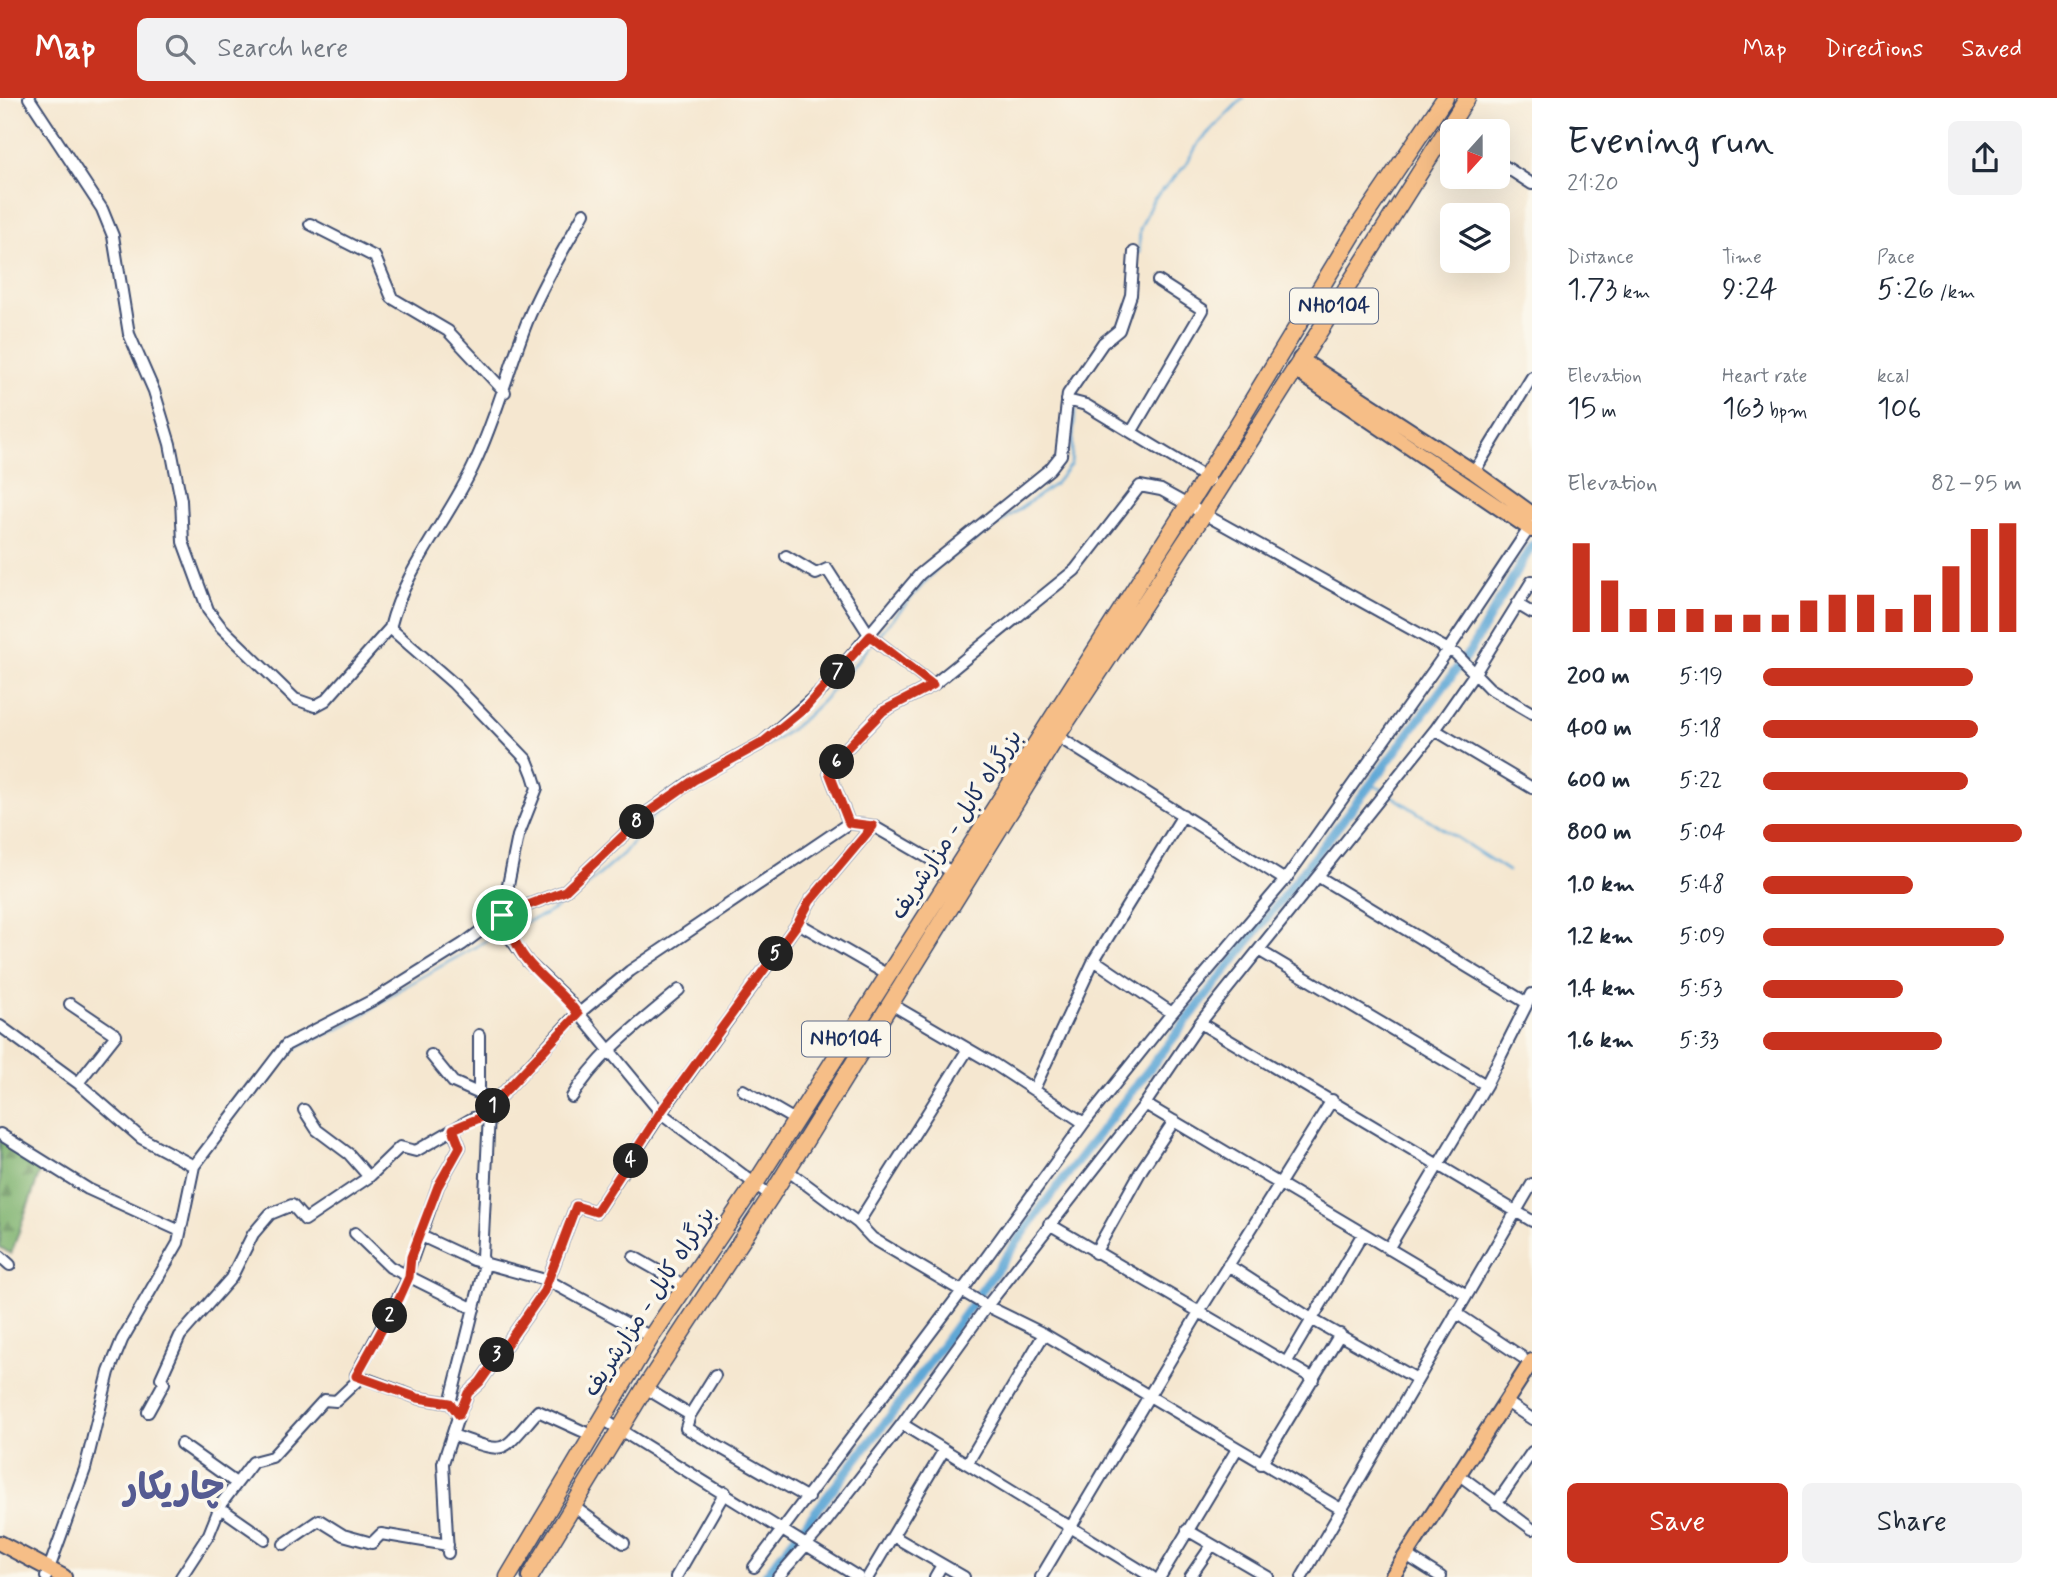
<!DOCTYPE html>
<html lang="en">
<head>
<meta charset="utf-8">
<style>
	body { margin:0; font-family:Mynerve,"Playpen Sans Arabic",sans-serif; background:#f2f2f3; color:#1f2937; height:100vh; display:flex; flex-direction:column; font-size:26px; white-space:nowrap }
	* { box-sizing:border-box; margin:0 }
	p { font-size:23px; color:#747a83 }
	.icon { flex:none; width:38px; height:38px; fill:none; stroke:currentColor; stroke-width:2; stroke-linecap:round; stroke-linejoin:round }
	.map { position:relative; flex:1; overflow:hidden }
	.details { display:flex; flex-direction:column; background:#fff; width:525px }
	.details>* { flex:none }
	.needle { width:46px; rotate:201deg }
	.buttons { position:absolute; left:1440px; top:21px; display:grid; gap:14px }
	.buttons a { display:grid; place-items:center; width:70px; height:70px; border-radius:10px; background:#fff; box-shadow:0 7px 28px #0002; font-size:35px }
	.pin { position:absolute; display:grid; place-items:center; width:60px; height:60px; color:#fff; margin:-30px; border:4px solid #fff; border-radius:50%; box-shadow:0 2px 7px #0007 }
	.km { position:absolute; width:35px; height:35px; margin:-18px; border-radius:50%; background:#222; color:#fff; font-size:19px; line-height:35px; text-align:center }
	.round { display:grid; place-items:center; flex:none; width:74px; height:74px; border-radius:10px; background:#f2f2f3 }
	.summary { display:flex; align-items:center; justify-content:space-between; height:119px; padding:0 35px }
	h1 { font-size:38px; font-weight:600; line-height:52px }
	.figures { display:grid; grid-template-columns:repeat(3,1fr); gap:10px; height:119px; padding:7px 35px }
	.figures div { display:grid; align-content:center }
	.figures b { font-size:30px; font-weight:600 }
	.figures small { font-size:19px; font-weight:400 }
	.figures p { font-size:19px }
	.chart { height:196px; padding:14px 35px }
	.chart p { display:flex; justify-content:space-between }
	.chart svg { width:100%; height:126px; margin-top:7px; stroke:#c8321e; stroke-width:6 }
	.cta { display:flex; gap:14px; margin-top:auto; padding:14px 35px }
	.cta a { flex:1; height:80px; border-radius:10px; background:#c8321e; color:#fff; font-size:28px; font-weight:600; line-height:80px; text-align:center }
	.cta a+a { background:#f2f2f3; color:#1f2937 }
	ul { padding:0 35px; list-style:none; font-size:23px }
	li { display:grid; grid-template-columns:112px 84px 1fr; align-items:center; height:52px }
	li i { height:18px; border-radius:9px; background:#c8321e }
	header { display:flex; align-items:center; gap:42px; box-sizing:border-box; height:98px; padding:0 35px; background:#c8321e; color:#fff }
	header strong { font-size:33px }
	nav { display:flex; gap:38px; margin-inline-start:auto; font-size:24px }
	.search { width:490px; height:63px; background:#f2f2f3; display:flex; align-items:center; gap:18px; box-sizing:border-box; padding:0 24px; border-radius:10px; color:#747a83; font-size:26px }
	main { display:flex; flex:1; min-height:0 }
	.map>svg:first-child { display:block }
	.forest { fill:url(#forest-firs); stroke:#4d7166; stroke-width:2 }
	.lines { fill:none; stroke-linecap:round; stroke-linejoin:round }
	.stream { stroke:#5fa7d6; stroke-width:2.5 }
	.canal { stroke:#5fa7d6; stroke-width:9 }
	.minor-casing { stroke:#3c4b6f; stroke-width:14 }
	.major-casing { stroke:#3c4b6f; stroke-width:18 }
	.highway-casing { stroke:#3c4b6f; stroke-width:19 }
	.minor { stroke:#fff; stroke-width:10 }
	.major { stroke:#f6be87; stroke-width:14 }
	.highway { stroke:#f6be87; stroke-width:16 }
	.route-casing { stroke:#fff; stroke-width:14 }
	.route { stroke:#c8321e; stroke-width:9 }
	.labels { text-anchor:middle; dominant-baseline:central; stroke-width:7; stroke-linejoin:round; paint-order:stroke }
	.shield { fill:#fbf7ec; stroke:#5e6b89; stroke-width:2 }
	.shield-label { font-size:21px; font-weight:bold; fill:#1b2f5e }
	.street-label { font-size:23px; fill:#1b2f5e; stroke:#fbf7ec }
	.town-label { font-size:37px; font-weight:bold; fill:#555b92; stroke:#fbf7ec }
</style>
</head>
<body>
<header>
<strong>Map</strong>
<div class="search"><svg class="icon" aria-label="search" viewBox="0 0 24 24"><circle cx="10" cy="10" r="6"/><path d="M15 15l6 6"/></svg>Search here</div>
<nav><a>Map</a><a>Directions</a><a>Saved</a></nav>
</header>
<main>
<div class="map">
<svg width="1532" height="1479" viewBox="0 0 1532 1479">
	<defs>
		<pattern id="forest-firs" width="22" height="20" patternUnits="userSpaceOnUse" patternTransform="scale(1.75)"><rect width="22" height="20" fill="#7fb36f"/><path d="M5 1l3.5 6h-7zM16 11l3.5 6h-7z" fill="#67925e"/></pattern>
	</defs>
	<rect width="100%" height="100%" fill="#fbf7ec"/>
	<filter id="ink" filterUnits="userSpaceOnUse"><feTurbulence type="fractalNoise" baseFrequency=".0143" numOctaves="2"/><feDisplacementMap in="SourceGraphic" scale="14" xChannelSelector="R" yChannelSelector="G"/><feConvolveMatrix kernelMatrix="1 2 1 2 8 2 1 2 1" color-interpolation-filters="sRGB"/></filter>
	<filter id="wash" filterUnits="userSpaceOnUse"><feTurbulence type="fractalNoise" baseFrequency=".00686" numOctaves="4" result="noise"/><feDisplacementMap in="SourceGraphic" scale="28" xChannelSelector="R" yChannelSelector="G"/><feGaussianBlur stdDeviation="1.57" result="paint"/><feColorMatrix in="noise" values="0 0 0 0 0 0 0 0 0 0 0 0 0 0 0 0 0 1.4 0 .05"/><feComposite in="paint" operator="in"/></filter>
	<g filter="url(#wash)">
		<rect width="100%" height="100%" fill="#f5e7d0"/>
		<!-- forest -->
		<path class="forest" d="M0,1042l41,29 -30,85 -11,-7z"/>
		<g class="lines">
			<!-- stream -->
			<path class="stream" d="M1139,155l1,-24 13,-29 32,-34 14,-24 44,-44
				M1131,213l5,-10 2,-31
				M877,539l63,-72 115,-81 16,-20 4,-54
				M766,648c45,-26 74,-64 107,-104
				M704,682l50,-27
				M1371,686l12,6
				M1389,696l119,77
				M513,829l32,-12 29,-18 49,-43 32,-40 26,-19
				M263,985l35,-36 51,-23 55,-37 103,-58"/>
			<!-- canal -->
			<path class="canal" d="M764,1479l131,-167 153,-211 323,-415 99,-133 62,-106"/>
		</g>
	</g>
	<g filter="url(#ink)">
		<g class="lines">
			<!-- minor casing -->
			<g class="minor-casing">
				<path id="minor" d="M29,0l73,111 11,27 16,98 25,57 16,53 11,56 2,42 25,68 13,17 74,72 20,7 11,-6 64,-72 63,55 74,77 6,15 4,13 -19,48 -16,79 6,9 3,15 17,23 39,37 94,114 110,83
					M1498,64l34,22
					M310,126l65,33 17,41 56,33 57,61
					M1067,302l19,5 124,75
					M1132,333l71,-121 -45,-29
					M1474,374l58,-95
					M786,458l30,18 11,-5 43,67 63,49 142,-115 65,-84 21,4 295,164 33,34 43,25
					M1517,506l15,9
					M390,530c15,-60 57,-106 83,-161 23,-48 35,-97 54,-145 15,-38 38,-74 57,-109
					M1435,632l97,58
					M1057,638l228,144
					M849,725l-20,-51 16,-22 38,-39 50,-26
					M1319,779l208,126
					M798,825l90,52
					M1260,853l226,134
					M1094,862l78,53
					M70,906l46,31 -38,48
					M891,906l103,60 90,59
					M1200,925l332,198
					M0,928l78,57 63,55 53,28
					M431,957l22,27 43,19
					M1034,991l60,-129 89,-145
					M743,992l52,30
					M479,993v-56
					M572,999c27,-44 68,-74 107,-107
					M1145,1006l322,191
					M304,1012l13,20 32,24 20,23
					M0,1036l88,55 90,41
					M787,1072l71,53 14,15 115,68 57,28 297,175
					M858,1125l110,-174
					M1049,1126l265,155
					M355,1135l35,34 84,42
					M419,1137l54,25 76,21 102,56
					M1388,1151l98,-164 46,-91
					M1095,1155l47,-84 32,-48
					M0,1158l10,9
					M634,1159l51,29
					M1228,1167l85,55 104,59
					M407,1176l31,-88 22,-39 -7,-17
					M1456,1215l66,44
					M1286,1265l76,-128
					M356,1277l62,23 32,5
					M715,1277l-25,40 -4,13 122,70
					M645,1290l45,27
					M1505,1303l27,18
					M148,1314l16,-29 -3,-5 19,-42 51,-58 22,-44 17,-20 22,-9 13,15 64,-43 31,-30 16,4 57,-33 16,-4
					M459,1316l9,-21 12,-11 64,-91 32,-85 20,6 65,-99 137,-190 12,-22 63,-75
					M601,1320l257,159
					M902,1326l250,153
					M452,1337c57,19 46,21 86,-24l53,24
					M181,1346l55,39
					M967,1366l77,-130
					M1261,1366l79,-130
					M1458,1376l74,55
					M221,1406l1,5 43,30
					M1496,1406l36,-52
					M573,1408l51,37
					M1187,1432l81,47
					M893,1438l71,41
					M284,1446l35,-24 24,15 29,8 9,-9 67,11
					M448,1455l-5,-90 16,-49 -9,-11 35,-139 -3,-7 7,-143 7,-13 76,-82 58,-48 219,-148 24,3 81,47
					M1406,1457l35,22
					M754,1469l208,-276 122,-168 88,-110 113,-133 163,-230 84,-126
					M46,1479l39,-108 24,-97 13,-32 56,-97 16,-77 92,-121 89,-46 88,-55 39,-29 63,-24 82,-78 46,-33 69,-37 61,-54 97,-115 130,-105 11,-14 7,-61 35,-51 16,-13 12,-35 3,-43
					M181,1479l28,-43 12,-30 32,-42 19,-5 52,-57 12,1 21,-20 -1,-6 53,-98
					M676,1479l49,-85
					M778,1479l44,-50 80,-103 85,-118 158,-202 55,-81 235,-293 40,-57 57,-92
					M868,1479l76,-127
					M935,1479l7,-12
					M1041,1479l158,-265 133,-212
					M1160,1479l77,-128
					M1190,1479l22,-32
					M1302,1479l230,-393"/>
			</g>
			<!-- major casing -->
			<g class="major-casing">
				<path id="major" d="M1300,261l174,113 58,42
					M1294,271l238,161
					M0,1445l64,34
					M1392,1479l140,-216"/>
			</g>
			<!-- highway casing -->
			<g class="highway-casing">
				<path id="highway" d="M508,1479l143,-240 104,-153 451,-707 149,-246 90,-133
					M530,1479l115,-189 126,-192 286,-460 146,-221 264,-417"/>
			</g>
			<!-- minor -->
			<use href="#minor" class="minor"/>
			<!-- major -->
			<use href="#major" class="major"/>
			<!-- highway -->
			<use href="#highway" class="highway"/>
		</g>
	</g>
	<g class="lines" filter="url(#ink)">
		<!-- route casing -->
		<g class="route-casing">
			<path id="route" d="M870,538l63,49 -50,26 -38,39 -16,22 20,51 24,3 -63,75 -12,22 -138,190 -64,99 -20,-6 -32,85 -64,91 -12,11 -9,22 -9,-12 -32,-5 -62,-22 44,-79 9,-20 2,-20 27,-71 22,-39 -7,-18 36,-15 7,-13 82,-87c-15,-21 -37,-35 -53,-56 -12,-16 -13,-28 -23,-43l63,-24 82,-78 47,-33 68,-37 43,-35z"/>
		</g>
		<!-- route -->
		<use href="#route" class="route"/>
	</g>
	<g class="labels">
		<!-- shield labels -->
		<g class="shield">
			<rect x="1290" y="190.5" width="88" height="35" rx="5"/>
			<rect x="802" y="923.5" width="88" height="35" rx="5"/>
		</g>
		<g class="shield-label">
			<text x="1334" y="208">NH0104</text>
			<text x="846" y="941">NH0104</text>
		</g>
		<!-- street labels -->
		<g class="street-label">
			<text transform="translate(957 727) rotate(-57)">بزرگراه کابل - مزارشریف</text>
			<text transform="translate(650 1204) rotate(-57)">بزرگراه کابل - مزارشریف</text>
		</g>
		<!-- town labels -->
		<g class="town-label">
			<text x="174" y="1391">چاریکار</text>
		</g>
	</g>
</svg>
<div class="buttons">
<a><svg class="needle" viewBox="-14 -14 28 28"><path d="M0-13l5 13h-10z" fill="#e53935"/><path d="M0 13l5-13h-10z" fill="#747a83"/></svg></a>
<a><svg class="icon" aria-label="layers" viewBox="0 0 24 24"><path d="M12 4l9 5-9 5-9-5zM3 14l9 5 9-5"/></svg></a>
</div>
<div class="pin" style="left:502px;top:817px;background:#1e9e55"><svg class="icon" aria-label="arrive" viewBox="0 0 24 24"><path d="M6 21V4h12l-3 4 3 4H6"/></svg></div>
<b class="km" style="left:493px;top:1008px">1</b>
<b class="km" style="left:390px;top:1218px">2</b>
<b class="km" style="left:497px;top:1257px">3</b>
<b class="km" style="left:631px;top:1063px">4</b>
<b class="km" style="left:776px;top:856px">5</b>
<b class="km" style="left:837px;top:664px">6</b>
<b class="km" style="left:838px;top:574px">7</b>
<b class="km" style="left:637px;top:724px">8</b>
</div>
<section class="details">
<div class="summary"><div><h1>Evening run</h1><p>21:20</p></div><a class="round"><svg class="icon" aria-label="share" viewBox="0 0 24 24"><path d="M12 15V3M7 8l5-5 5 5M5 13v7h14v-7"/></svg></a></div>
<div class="figures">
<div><p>Distance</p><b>1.73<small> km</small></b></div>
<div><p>Time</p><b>9:24</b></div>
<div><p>Pace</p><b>5:26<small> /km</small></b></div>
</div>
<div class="figures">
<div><p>Elevation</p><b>15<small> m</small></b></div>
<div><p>Heart rate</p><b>163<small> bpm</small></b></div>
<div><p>kcal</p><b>106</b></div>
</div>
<div class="chart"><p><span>Elevation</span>82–95 m</p>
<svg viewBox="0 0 160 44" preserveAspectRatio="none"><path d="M5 44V13M15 44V26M25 44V36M35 44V36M45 44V36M55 44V38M65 44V38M75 44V38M85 44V33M95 44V31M105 44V31M115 44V36M125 44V31M135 44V21M145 44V8M155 44V6"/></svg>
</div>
<ul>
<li><b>200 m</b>5:19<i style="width:81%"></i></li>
<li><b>400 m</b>5:18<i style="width:83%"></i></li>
<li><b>600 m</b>5:22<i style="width:79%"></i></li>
<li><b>800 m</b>5:04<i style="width:100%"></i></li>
<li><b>1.0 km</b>5:48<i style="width:58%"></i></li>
<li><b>1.2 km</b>5:09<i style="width:93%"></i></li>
<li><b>1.4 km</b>5:53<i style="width:54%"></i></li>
<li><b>1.6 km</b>5:33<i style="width:69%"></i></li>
</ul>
<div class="cta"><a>Save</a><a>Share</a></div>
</section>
</main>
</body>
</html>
